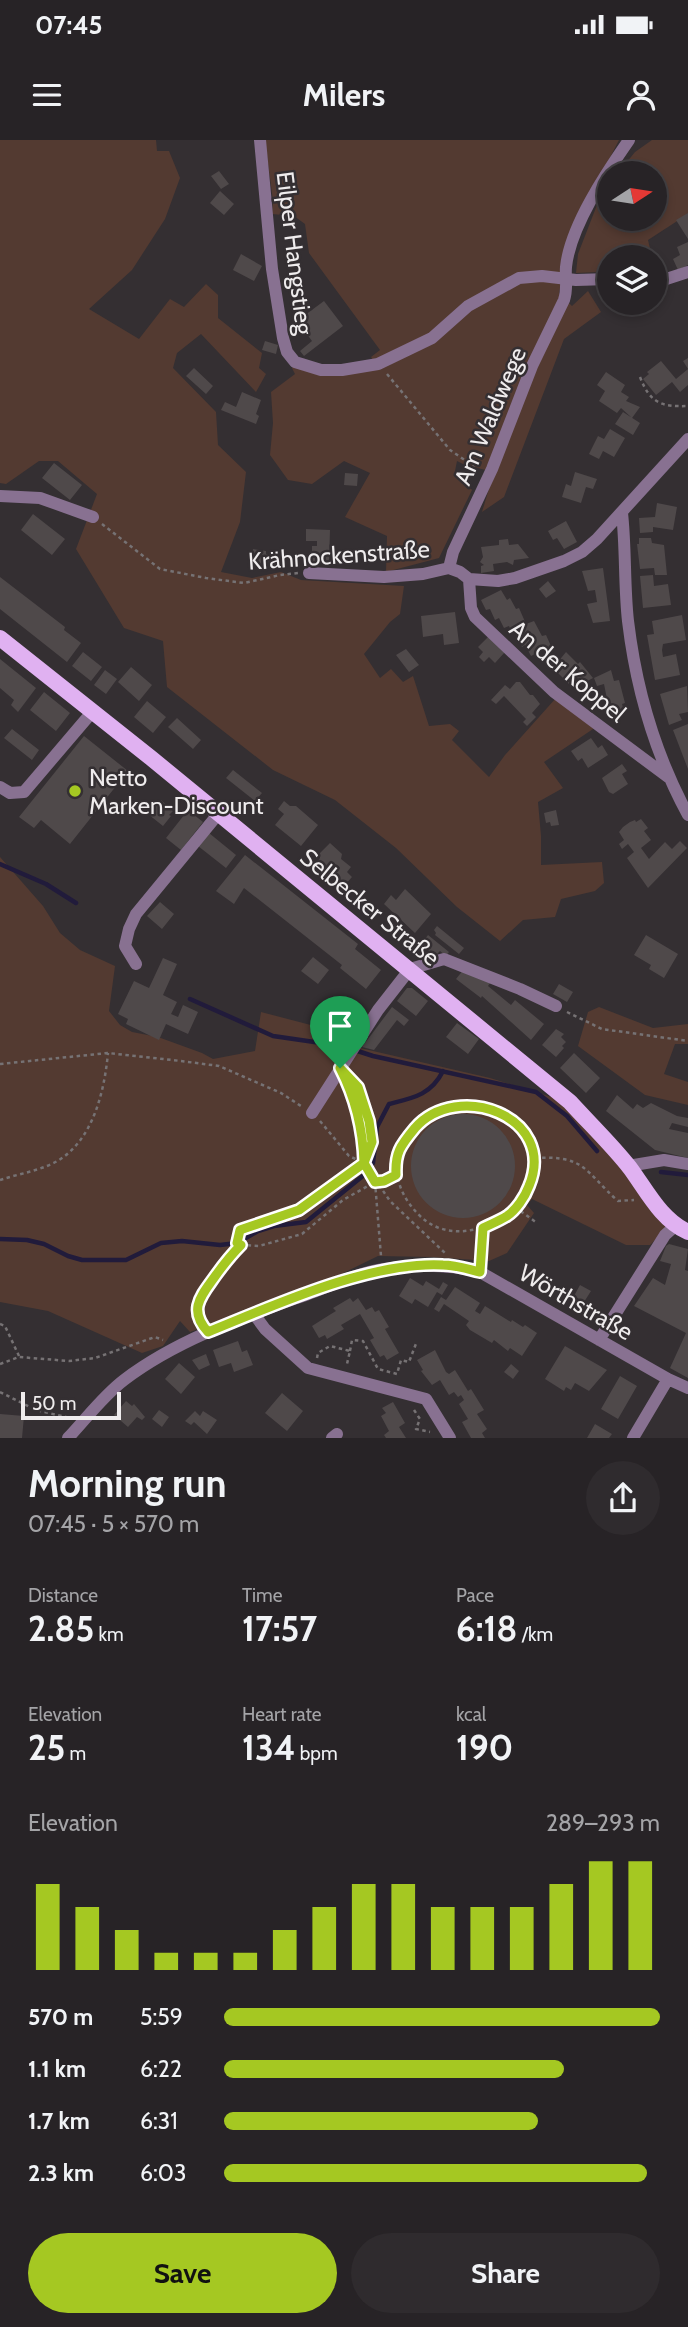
<!DOCTYPE html>
<html lang="en">
<head>
<meta charset="utf-8">
<style>
	body { margin:0; font-family:Cabin,sans-serif; background:#2f2b2e; color:#f1f3f6; height:100vh; display:flex; flex-direction:column; font-size:26px; white-space:nowrap }
	* { box-sizing:border-box; margin:0 }
	p { font-size:23px; color:#a4a4a7 }
	.icon { flex:none; width:38px; height:38px; fill:none; stroke:currentColor; stroke-width:2; stroke-linecap:round; stroke-linejoin:round }
	.map { position:relative; height:1298px; overflow:hidden }
	.drawer { display:flex; flex-direction:column; background:#272326; flex:1 }
	.drawer>* { flex:none }
	.needle { width:46px; rotate:78deg }
	.controls { position:absolute; left:597px; top:21px; display:grid; gap:14px }
	.controls a { display:grid; place-items:center; width:70px; height:70px; border-radius:50%; background:#272326; box-shadow:0 4px 10px #0003,0 0 0 2px #434043; font-size:35px }
	.scale { position:absolute; left:21px; bottom:18px; width:100px; box-sizing:border-box; padding-left:7px; border:4px solid #efeced; border-top:0; font-size:19px; line-height:24px; white-space:nowrap; color:#efeced; -webkit-text-stroke:5px #342f32; paint-order:stroke }
	.pin { position:absolute; display:grid; place-items:center; width:60px; height:60px; color:#fff; margin:-72px -30px; border-radius:50% 50% 50% 0; rotate:-45deg; box-shadow:0 0 7px #0007 }
	.pin .icon { rotate:45deg }
	.round { display:grid; place-items:center; flex:none; width:74px; height:74px; border-radius:37px; background:#2f2b2e }
	.head { display:flex; align-items:center; justify-content:space-between; height:119px; padding:0 28px }
	h1 { font-size:38px; font-weight:700; line-height:52px }
	.stats { display:grid; grid-template-columns:repeat(3,1fr); gap:10px; height:119px; padding:7px 28px }
	.stats div { display:grid; align-content:center }
	.stats b { font-size:35px; font-weight:700 }
	.stats small { font-size:19px; font-weight:400 }
	.stats p { font-size:19px }
	.chart { height:196px; padding:14px 28px }
	.chart p { display:flex; justify-content:space-between }
	.chart svg { width:100%; height:126px; margin-top:7px; stroke:#a5c822; stroke-width:6 }
	.button { display:flex; gap:14px; margin-top:auto; padding:14px 28px }
	.button a { flex:1; height:80px; border-radius:42px; background:#a5c822; color:#111; font-size:28px; font-weight:700; line-height:80px; text-align:center }
	.button a+a { background:#2f2b2e; color:#f1f3f6 }
	ul { padding:0 28px; list-style:none; font-size:23px }
	li { display:grid; grid-template-columns:112px 84px 1fr; align-items:center; height:52px }
	li i { height:18px; border-radius:9px; background:#a5c822 }
	.status { display:flex; justify-content:space-between; align-items:center; height:49px; padding:0 35px; background:#272326; direction:ltr }
	.status svg { height:19px; fill:currentColor }
	header { display:flex; justify-content:space-between; align-items:center; height:91px; padding:0 28px; background:#272326; font-size:32px; font-weight:700 }
	.map>svg:first-child { display:block }
	.green { fill:#533a31 }
	.lines { fill:none; stroke-linecap:round; stroke-linejoin:round }
	.stream { stroke:#211b3b; stroke-width:4.5 }
	.building { fill:#4f494a }
	.path { stroke:#767274; stroke-width:2.5; stroke-dasharray:3.5 3.5; stroke-linecap:butt }
	.minor { stroke:#887191; stroke-width:12 }
	.major { stroke:#e0b1f1; stroke-width:16 }
	.route-casing { stroke:#fff; stroke-width:14 }
	.route { stroke:#a5c822; stroke-width:9 }
	.poi-dot { fill:#a5c822; stroke:#342f32; stroke-width:2.5 }
	.labels { text-anchor:middle; dominant-baseline:central; stroke-width:5; stroke-linejoin:round; paint-order:stroke }
	.street-label { font-size:24px; fill:#efeced; stroke:#342f32 }
	.poi-label { font-size:24px; fill:#efeced; stroke:#342f32; text-anchor:start }
</style>
</head>
<body>
<div class="status"><b>07:45</b><svg viewBox="0 0 49 12"><path d="M0 12V9h3v3zM5 12V6h3v6zM10 12V3h3v9zM15 12V0h3v12zM26 1h20v11H26zM47 4h2v5h-2z"/></svg></div>
<header><svg class="icon" aria-label="menu" viewBox="0 0 24 24"><path d="M4 6h16M4 12h16M4 18h16"/></svg>Milers<svg class="icon" aria-label="person" viewBox="0 0 24 24"><circle cx="12" cy="8" r="4"/><path d="M4 21q1-7 8-7t8 7"/></svg></header>
<div class="map">
<svg width="688" height="1298" viewBox="0 0 688 1298">
	<rect width="100%" height="100%" fill="#342f32"/>
	<!-- green -->
	<path class="green" d="M0,0h156l1,11h12l11,27 -15,41 -33,51 -43,39 50,30 31,-40 14,8 22,-23 12,11v23l44,35 -3,15 7,6 -10,18 -55,-58 -24,19 -4,15 43,44 2,33 28,27 -6,50 -19,50 31,6 29,-6 20,8 103,6 -4,28 -10,8 -26,32 16,24 11,-9 12,13 10,-6 16,50 21,-2 9,7 -7,9 37,37 16,-22 51,-57 40,29 -52,35 19,26 -25,14 3,34v29l61,-3 2,21 -9,8 -34,8 -6,18 -32,3 -23,21 -43,-34 -61,-59 -61,-48 -62,-30 -106,-83 -4,-46 -39,-13 -48,-79 21,-55 -39,-33h-19l-33,23 -6,-1z
		M265,0h354l-36,70 -16,46 -8,37 13,13 16,-15 13,21 -37,27 -60,158 -22,15 12,-40 -29,-7 -8,-4 -2,10 17,19 -33,68 -53,14 1,-36 -42,-19 25,-44 -26,-12 -32,23 -24,-4 -18,-25 3,-32 -2,-31 24,-18 -3,-6 6,-8 33,6 42,-6 -2,-3 9,-7 -71,-97 -4,-29 -11,-8 -22,-2 1,-13z
		M652,0h36v74l-40,26 4,17h-43v17l-10,-2 -23,1 2,-19 24,-62 7,-8v35h45v-46h-36l17,-21z
		M0,717l43,49 17,27 20,17 35,16 -6,45 11,14 12,7 26,5 44,16 11,6 42,-8 6,-39 88,23 11,13 130,30 68,21 67,68 43,60 -18,18h-24l-94,-46 -5,6 7,8 -27,40 -18,8 -57,-4 -54,-1 -53,26 -135,50 -10,-11 -17,25 -21,7 -94,-42 -48,-9z
		M599,867l54,21 35,-4v20h-13l-11,30 24,8v23l-43,-10 -67,-49 10,-34z"/>
	<g class="lines">
		<!-- stream -->
		<path class="stream" d="M0,724l46,20 30,19
			M190,859l83,37 69,10 31,10 163,36 31,24 30,35
			M661,1032l27,3
			M0,1099l27,1 17,4 24,12 14,4h44l35,-17 21,-2 38,4 17,-2 21,-12 16,-5 32,-4 58,-47 9,-12 4,-36 12,-23c24,-6 42,-9 54,-33"/>
	</g>
	<!-- building -->
	<path class="building" d="M219,31l10,13 -8,5 -10,-13z
		M220,51l14,13 -10,11 -14,-12z
		M688,73v26l-12,-19z
		M688,102v23l-10,5 -5,-11 7,-4 -3,-8z
		M241,114l21,12 -8,15 -21,-11z
		M324,161l19,25 -39,30 -4,-5 12,-10 -15,-20z
		M265,201l13,4 -2,9 -14,-4z
		M688,218v27l-8,7 -8,-10 -16,13 -13,-16 6,-5 -2,-2 14,-11 15,18 12,-10 -5,-8z
		M194,228l19,18 -7,8 -20,-18z
		M606,232l19,13 -4,7 8,5 -3,4 14,6 -8,11 -11,-10 -4,5 -18,-12 6,-10 -8,-6z
		M242,252l19,8 -5,14 3,2 -3,8 -35,-14 4,-8 11,5z
		M623,272l17,11 -7,12 -18,-11z
		M610,289l15,9 -11,19 -11,-6 -4,8 -10,-5 9,-18 6,3z
		M54,323l28,22 -12,15 -28,-22z
		M575,332l22,7 -4,10 -7,-2 -5,16 -19,-6 4,-13 5,2z
		M345,333l13,1 -1,12 -13,-1z
		M657,363l20,4 -4,23 -20,-3v5l-13,1 -1,-15 16,-1z
		M33,374l32,25 -13,16 -31,-25z
		M566,381l11,21 -13,7 -7,-11 -4,2 -5,-9z
		M306,389l24,1 -1,33h-17v-17h5v-5h-11z
		M639,398h12l1,5 12,2 3,30h-12l-1,-7 -14,1 -3,-25h2z
		M508,399l1,6 9,-1 11,14 -15,2 -1,5 -6,-3 -14,2 1,7 -13,2v-7l3,-1 -4,-3 3,-5 -2,-10 18,-2v-5z
		M253,409l13,2v3l14,2 -1,9 -28,1z
		M603,428l7,53 -17,2 -6,-19 10,-2 -2,-12 -7,1 -6,-20z
		M653,435l1,11 14,-2 3,21 -28,3 -3,-32z
		M0,437l65,50 -1,3 17,13 -14,19 -67,-53z
		M548,441l8,10 -10,7 -7,-9z
		M501,450l6,10 3,-2 6,11 3,-1 7,16 8,-3 8,15 4,-1 5,11 -20,10 -6,-11 -3,2 -8,-17 -3,1 -2,-5 -5,2 -5,-10 -4,2 -5,-11 -4,1 -5,-10z
		M455,472l4,31 -15,2 -1,-11 -20,3 -2,-21z
		M682,475l4,25 -23,4 -1,6 1,7 13,-3 4,21 -25,5 -8,-45 7,-1 -2,-13z
		M488,497l17,15 -10,11 -6,-6 -5,5 -5,-5 4,-5 -5,-5z
		M406,509l13,16 -10,7 -13,-17z
		M83,512l19,15 -11,14 -19,-15z
		M566,512l12,12 2,-2 13,16 -11,6 -6,-8 -7,8 -16,-16z
		M0,519l36,29 -18,24 -7,-7 3,-5 -14,-12z
		M131,527l21,18 -13,16 -21,-19z
		M105,530l12,9 -11,15 -12,-9z
		M611,530l3,11 5,-1 6,23 -3,1 3,10 -10,3 -5,-3 -6,-30 -7,2 -3,-8z
		M516,542h4l10,13h3l7,9 -8,9 4,4 -9,9 -4,-4 3,-3 -22,-23 -8,8 -5,-4 14,-15 5,4z
		M687,546l1,26 -9,2 3,6 -13,5 -9,-31z
		M44,552l26,21 -14,18 -26,-21z
		M147,561l19,16 -13,16 -19,-16z
		M177,578l24,22 -8,9 -25,-22z
		M688,584v45l-15,-39z
		M12,589l27,21 -7,10 -28,-22z
		M84,596l44,35 -58,73 -29,-24 -7,8 -15,-11z
		M591,598l7,10 4,-3 6,10 -20,13 -6,-10 -4,3 -7,-10z
		M622,624l5,7 -5,3 6,10 -15,10 -4,-2 -7,-14z
		M233,630l29,23 -7,8 -29,-23z
		M161,660l12,11 -4,4 2,1 -8,10 -15,-12z
		M284,661l6,5h6l22,19 -17,21 -26,-21 9,-11 -6,-5z
		M188,670l15,12 -22,28 -15,-12z
		M556,670l3,15 -8,1 -1,-4 -4,1 -2,-10z
		M641,679l7,9 -4,3 7,9 -10,8 8,11 16,-17 7,7 8,-8 7,7 -39,40 -21,-30 7,-6 -6,-8 -6,5 -3,-5 5,-4 -5,-8 4,-5 7,-5 5,-2 1,2z
		M209,693l27,22 -10,13 -28,-22z
		M330,703l12,11 -1,5 10,8 -4,5 5,5 -7,8 -28,-23 3,-4v-5z
		M245,715l113,89 -3,5 26,21 -15,19 -26,-21 2,-3 -98,-77 -10,16 -18,-13z
		M405,749l26,25 -16,19 -31,-29 7,-9 5,5z
		M160,762l14,12 -12,15 -15,-13z
		M437,786l27,22 -5,6 -24,-19 1,-2 -2,-3z
		M428,795l21,17 -3,4 -6,-5 -5,5 -14,-12z
		M646,795l32,19 -14,24 -15,-9 2,-4 -17,-10z
		M313,817l16,13 -11,14 -17,-13z
		M163,818l14,6 -14,31 14,7 -6,12 7,3 5,-12 15,7 -10,22 -22,-10 -7,16 -33,-16 2,-5 -10,-5 16,-33 15,7z
		M464,829l28,11 -4,6 23,19 4,-5 29,24 -13,16 -49,-44 -1,2 -25,-19z
		M559,844l14,8 -6,10 -14,-8z
		M407,848h5l16,13 -12,15 -19,-15z
		M392,867l17,13 -5,6 -7,-6 -23,30 -12,-3z
		M457,883l22,16 -11,15 -22,-17z
		M556,889l8,5 -3,3 5,5 -4,4 2,2 -8,9 -14,-12z
		M574,913l26,25 -14,15 -26,-25z
		M617,955l16,14 4,-5 6,4 8,-5 26,13 11,2v9l-16,-4 -3,6 19,4v25l-33,-8 -49,-39z
		M411 1026a52 52 0 1 1 104 0a52 52 0 1 1-104 0Z
		M669,1104l19,5 -3,21 3,1v107l-18,-10 16,-35 -52,-27 19,-28 12,7 6,-21 -11,-3 6,-15z
		M410,1138l13,8 3,-5 13,8 4,-7 5,3 -6,10 -5,-3 -9,15 -13,-8 -3,5 -13,-8z
		M580,1145l11,6 -7,11 -10,-6z
		M455,1147l25,16 -5,8 5,3 5,-8 26,16 1,-2 11,7 2,-2 12,8 -15,23 -12,-8 -2,3 -14,-11 -2,3 -22,-13 -4,-5 3,-4 -25,-17 -5,8 -5,-3 7,-12 5,3z
		M350,1158l3,4 5,-4 8,12 6,-3 3,5 4,-2 10,17 -4,2 14,24 -12,7 -3,-5 -4,2 -10,-17 4,-2 -14,-24 -19,11 3,4 -17,10 -2,-4 -6,3 -7,-12 19,-12 5,-3 -3,-3z
		M238,1201l4,11 5,-2 6,15 -19,7 -3,-9 -12,4 -6,-17z
		M565,1206l42,24 -18,21 -14,-8 -4,7 -5,-3 -2,4 -19,-12z
		M435,1210l11,22 3,2 6,-4 13,21 3,-2 13,21 -7,4 10,15 -5,4 3,5h-14l-9,-16 6,-3 -9,-15 5,-4 -3,-5 -3,2 -4,-5 -5,3 -9,-15 -8,5 -11,-14 2,-1 -6,-10z
		M206,1214l4,11 -11,5 -7,-10z
		M179,1223l16,14 -14,17 -16,-15z
		M511,1224l8,7 -6,8 -9,-7z
		M620,1236l17,10 -19,33 -17,-10z
		M282,1253l21,18 -16,20 -22,-18z
		M126,1261l6,5 2,-2 11,13 -3,3 -5,-3 -9,10 -14,-12z
		M393,1262l12,21 -6,4 7,11h-20l-2,-3 5,-4 -8,-15 5,-3 -4,-5z
		M159,1270l10,7 -7,10 -10,-8z
		M195,1271l5,5 3,-5 14,9 -10,14 -13,-12 -3,3 -6,-4z
		M0,1274l24,2 -2,22h-22z
		M595,1284l17,10 -3,4h-22z"/>
	<g class="lines">
		<!-- path -->
		<path class="path" d="M387,234l63,76 22,15 5,7
			M640,237c10,26 21,30 48,29
			M102,384l58,45 46,9 38,5 36,-8 18,-2
			M567,872l35,17 86,12
			M0,924l108,-11 73,8 38,5 62,27 20,13
			M347,940l12,35 5,48 26,38 55,52
			M467,966c9,1 18,1 27,4 15,5 28,16 35,30 30,61 -66,122 -111,74 -17,-18 -22,-34 -23,-58 22,-35 32,-43 72,-50z
			M320,981l29,35 15,7
			M535,1018c51,-3 50,14 83,43l16,-1
			M0,1040c15,-5 32,-8 47,-14 44,-17 57,-71 61,-113
			M375,1042l6,74
			M515,1067l22,16
			M241,1105l-4,-2 3,-13 59,-20 65,-47 8,-21 -3,-21 -11,-34 -8,-9
			M481,1118l2,-28
			M200,1182c-2,-10 -2,-19 2,-28 4,-11 29,-39 39,-49l18,1 43,-12 41,-34 32,-18 9,-1 12,-6
			M0,1184l5,2 14,30
			M350,1211l2,-11 11,1 15,28 19,5 4,-14 8,2 8,-21
			M317,1218l1,-5 12,-7 20,5 -3,13
			M0,1224l19,-7 50,4 26,-3 60,-21 8,3
			M0,1252l36,18 34,8
			M414,1270l6,9 -4,10 14,3"/>
		<!-- minor -->
		<path class="minor" d="M260,0l12,129 11,69 4,14 8,10 26,8h21l36,-6 54,-26 36,-32 51,-28 23,-2 34,4 33,-1
			M654,143l34,-11
			M0,356l40,2 53,19
			M622,373c4,36 2,72 6,108 8,67 28,135 60,194
			M449,428l4,-16 39,-83 40,-103 32,-66c4,-12 1,-21 2,-33 4,-40 40,-94 63,-127
			M309,433l75,4 39,-3 26,-6 11,4 9,7 29,2 17,-3 49,-17 18,-9 15,-13 91,-100
			M469,439l2,29 4,9 79,75 114,85
			M0,647l10,6 14,-1 69,-81
			M136,824l-11,-18 4,-17 7,-15 83,-101
			M312,973l66,-103 32,-41 34,-10 76,30 36,17
			M628,1026l36,-6 24,4
			M254,1174l11,15 43,39 118,31 24,39
			M599,1200l66,-105 9,-8
			M68,1298c18,-19 35,-42 56,-58 54,-41 120,-63 184,-86 24,-9 50,-21 76,-25 33,-5 63,-5 96,3l188,107 20,9
			M332,1298l5,-4
			M633,1298l35,-59"/>
		<!-- major -->
		<path class="major" d="M0,498l151,120 419,344c20,22 42,43 60,66 17,23 31,52 58,64"/>
	</g>
	<g class="lines">
		<!-- route casing -->
		<g class="route-casing">
			<path id="route" d="M340,928c16,31 23,60 24,95l-65,47 -59,20 -3,13 4,2c-10,10 -17,19 -25,30 -14,20 -29,34 -8,57 67,-27 163,-71 235,-67 13,0 24,4 37,7l3,-44c8,-4 16,-7 24,-12 9,-6 18,-19 22,-30 29,-70 -72,-106 -114,-58 -15,18 -20,25 -19,47l-12,6 -9,1 -11,-19 8,-21 -3,-21 -11,-34 -18,-19"/>
		</g>
		<!-- route -->
		<use href="#route" class="route"/>
	</g>
	<!-- markers -->
	<circle class="poi-dot" cx="75" cy="651" r="7"/>
	<g class="labels">
		<!-- street labels -->
		<g class="street-label">
			<text transform="translate(295 113) rotate(83)">Eilper Hangstieg</text>
			<text transform="translate(490 276) rotate(-67)">Am Waldwege</text>
			<text transform="translate(339 415) rotate(-4)">Krähnockenstraße</text>
			<text transform="translate(568 531) rotate(40)">An der Koppel</text>
			<text transform="translate(370 767) rotate(39)">Selbecker Straße</text>
			<text transform="translate(576 1162) rotate(30)">Wörthstraße</text>
		</g>
		<!-- poi labels -->
		<g class="poi-label">
			<text x="89" y="637">Netto<tspan x="89" dy="28">Marken-Discount</tspan></text>
		</g>
	</g>
</svg>
<div class="controls">
<a><svg class="needle" viewBox="-14 -14 28 28"><path d="M0-13l5 13h-10z" fill="#e53935"/><path d="M0 13l5-13h-10z" fill="#a4a4a7"/></svg></a>
<a><svg class="icon" aria-label="layers" viewBox="0 0 24 24"><path d="M12 4l9 5-9 5-9-5zM3 14l9 5 9-5"/></svg></a>
</div>
<div class="scale">50 m</div>
<div class="pin" style="left:340px;top:928px;background:#1e9e55"><svg class="icon" aria-label="arrive" viewBox="0 0 24 24"><path d="M6 21V4h12l-3 4 3 4H6"/></svg></div>
</div>
<section class="drawer">
<div class="head"><div><h1>Morning run</h1><p>07:45 · 5 × 570 m</p></div><a class="round"><svg class="icon" aria-label="share" viewBox="0 0 24 24"><path d="M12 15V3M7 8l5-5 5 5M5 13v7h14v-7"/></svg></a></div>
<div class="stats">
<div><p>Distance</p><b>2.85<small> km</small></b></div>
<div><p>Time</p><b>17:57</b></div>
<div><p>Pace</p><b>6:18<small> /km</small></b></div>
</div>
<div class="stats">
<div><p>Elevation</p><b>25<small> m</small></b></div>
<div><p>Heart rate</p><b>134<small> bpm</small></b></div>
<div><p>kcal</p><b>190</b></div>
</div>
<div class="chart"><p><span>Elevation</span>289–293 m</p>
<svg viewBox="0 0 160 44" preserveAspectRatio="none"><path d="M5 44V14M15 44V22M25 44V30M35 44V38M45 44V38M55 44V38M65 44V30M75 44V22M85 44V14M95 44V14M105 44V22M115 44V22M125 44V22M135 44V14M145 44V6M155 44V6"/></svg>
</div>
<ul>
<li><b>570 m</b>5:59<i style="width:100%"></i></li>
<li><b>1.1 km</b>6:22<i style="width:78%"></i></li>
<li><b>1.7 km</b>6:31<i style="width:72%"></i></li>
<li><b>2.3 km</b>6:03<i style="width:97%"></i></li>
</ul>
<div class="button"><a>Save</a><a>Share</a></div>
</section>
</body>
</html>
